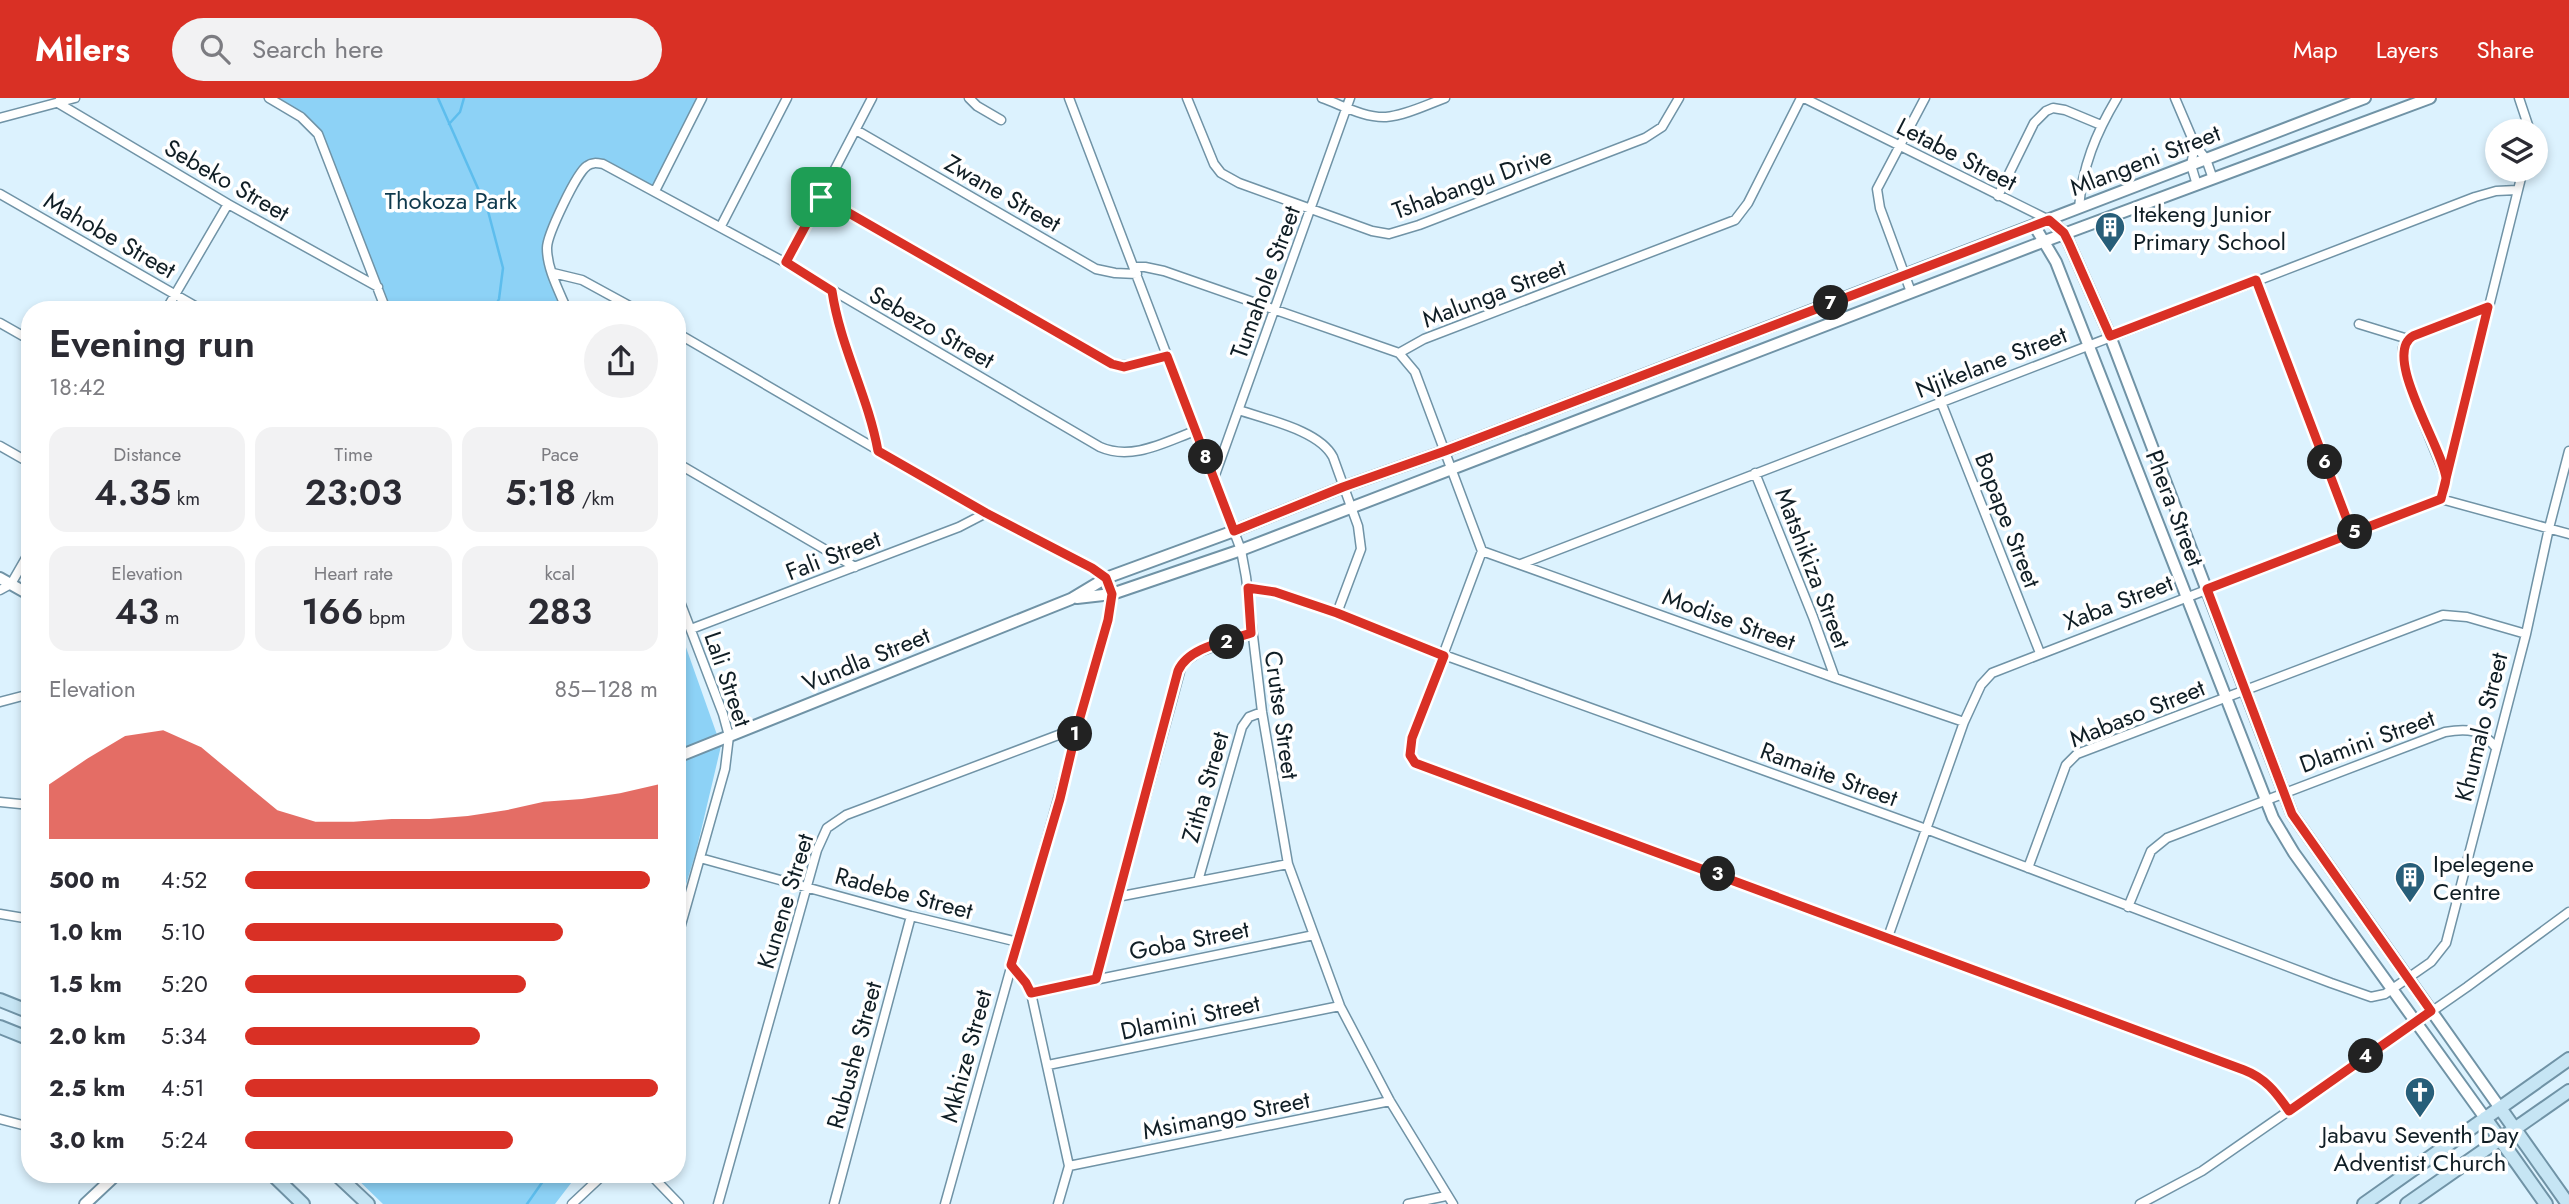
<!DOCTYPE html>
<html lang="en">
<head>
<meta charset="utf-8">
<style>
	body { margin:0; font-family:Jost,sans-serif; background:#f2f2f3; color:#2b2b33; height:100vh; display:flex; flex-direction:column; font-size:26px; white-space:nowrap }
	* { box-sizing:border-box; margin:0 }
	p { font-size:23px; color:#7c7c81 }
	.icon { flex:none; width:38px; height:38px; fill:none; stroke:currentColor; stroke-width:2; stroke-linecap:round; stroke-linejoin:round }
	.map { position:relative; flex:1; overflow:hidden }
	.details { position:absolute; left:21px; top:203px; width:665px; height:882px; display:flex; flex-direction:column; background:#fff; border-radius:28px; box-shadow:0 4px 10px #0003 }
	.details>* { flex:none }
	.buttons { position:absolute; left:2485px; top:21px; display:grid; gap:14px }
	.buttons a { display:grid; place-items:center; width:63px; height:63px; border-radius:50%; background:#fff; box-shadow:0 4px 10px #0003; font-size:35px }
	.pin { position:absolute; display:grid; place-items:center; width:60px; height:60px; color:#fff; margin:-30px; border-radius:14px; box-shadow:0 4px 10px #0006 }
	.km { position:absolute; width:35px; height:35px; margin:-18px; border-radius:50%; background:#222; color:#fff; font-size:19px; line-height:35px; text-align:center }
	.round { display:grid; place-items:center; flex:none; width:74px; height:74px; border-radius:37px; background:#f2f2f3 }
	.summary { display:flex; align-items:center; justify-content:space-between; height:119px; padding:0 28px }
	h1 { font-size:38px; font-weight:600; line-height:52px }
	.stats { display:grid; grid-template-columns:repeat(3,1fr); gap:10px; height:119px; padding:7px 28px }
	.stats div { display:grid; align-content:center; border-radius:18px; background:#f2f2f3; text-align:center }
	.stats b { font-size:35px; font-weight:600 }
	.stats small { font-size:19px; font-weight:400 }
	.stats p { font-size:19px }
	.chart { height:196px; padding:14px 28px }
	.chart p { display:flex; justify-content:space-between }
	.chart svg { width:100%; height:126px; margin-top:7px; fill:#d93025; opacity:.7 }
	ul { padding:0 28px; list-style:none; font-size:23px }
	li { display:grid; grid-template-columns:112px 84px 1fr; align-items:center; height:52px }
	li i { height:18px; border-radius:9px; background:#d93025 }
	header { display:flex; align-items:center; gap:42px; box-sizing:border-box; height:98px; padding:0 35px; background:#d93025; color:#fff }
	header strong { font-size:33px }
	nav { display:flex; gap:38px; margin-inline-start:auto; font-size:24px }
	.search { width:490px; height:63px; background:#f2f2f3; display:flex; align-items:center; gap:18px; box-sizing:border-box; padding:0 24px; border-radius:38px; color:#7c7c81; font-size:26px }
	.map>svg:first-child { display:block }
	.green { fill:#8dd2f6 }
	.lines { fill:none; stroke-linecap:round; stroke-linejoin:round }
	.stream { stroke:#5dbded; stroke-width:2.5 }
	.minor-casing { stroke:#7093a6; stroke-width:11 }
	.tertiary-casing { stroke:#7093a6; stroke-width:14 }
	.secondary-casing { stroke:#7093a6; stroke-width:16 }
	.minor { stroke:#fff; stroke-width:8 }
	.tertiary { stroke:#fff; stroke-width:10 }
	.secondary { stroke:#c6e5f4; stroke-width:12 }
	.route-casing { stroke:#fff; stroke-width:14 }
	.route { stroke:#d93025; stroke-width:9 }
	.labels { text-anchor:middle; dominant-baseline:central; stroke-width:7; stroke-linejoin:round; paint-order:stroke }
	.street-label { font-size:24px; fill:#101e25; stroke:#fff }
	.park-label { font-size:24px; fill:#0e394d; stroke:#fff }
	.poi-label { font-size:24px; fill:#101e25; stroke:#fff; text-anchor:start }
</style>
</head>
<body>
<header>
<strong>Milers</strong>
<div class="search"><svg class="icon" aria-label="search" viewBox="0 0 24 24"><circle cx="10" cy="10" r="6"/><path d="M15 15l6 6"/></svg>Search here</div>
<nav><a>Map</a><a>Layers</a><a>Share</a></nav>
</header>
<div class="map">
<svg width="2569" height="1106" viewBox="0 0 2569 1106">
	<rect width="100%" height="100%" fill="#dcf2fe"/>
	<!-- green -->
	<path class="green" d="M263,0h437l-45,88 -66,-22 -44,77 20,69h-183l-62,-168 -22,-25z
		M677,524l44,124 -25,106 -19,62z
		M352,1076h226l-23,30h-172z"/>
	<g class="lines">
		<!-- stream -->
		<path class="stream" d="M438,0l50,113 15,57 -4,31 -6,11
			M449,26l11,-12 4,-14
			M527,1106l21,-30"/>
		<!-- minor casing -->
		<g class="minor-casing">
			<path id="minor" d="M61,0l-3,5 170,101 150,83
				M269,0l32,19 17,17 68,176
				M969,0l8,8 24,14
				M1069,0l172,452 5,27 16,135 26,152 52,142 50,95 63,103
				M1187,0l27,66 7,9 18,10 133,48 17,3 30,-9 226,-87 17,-11 17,-29
				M1322,0c20,7 42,20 64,19 20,-2 40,-12 59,-19
				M1804,0l245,122
				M2175,0l20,47 11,14 7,20
				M2519,0l11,33
				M0,20l75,-20
				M856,32l240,139 19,4 22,1
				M2195,47l-4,20 6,20
				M655,93l47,-93
				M0,96l202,116
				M1998,98l36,-73 12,-12 7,-3 12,2 36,15
				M821,99l291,167c19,4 36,-3 55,-8
				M2079,110c3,-41 17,-75 38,-110
				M721,128l66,-128
				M786,165l86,-165
				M1134,169h11l19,4 235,82 25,-14 311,-119 13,-17 53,-105
				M553,175l29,7 55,30
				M2256,182l96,253
				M832,193c7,55 36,106 46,160
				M1911,194l-31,-84 -3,-19 48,-91
				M166,212l62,-106
				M567,212c-8,-19 -20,-41 -20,-62 0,-13 30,-76 40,-82 5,-4 10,-3 16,-2l183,99 314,184c32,14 65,-5 95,-16
				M0,225l30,17
				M2359,226l49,15
				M677,235l309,180 106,55 14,10 6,16 -4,26 -163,584
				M1399,255l16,19 67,179 -70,187 -2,17 5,8 829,307 20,10 25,31
				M1941,304l99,251
				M1239,312c28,10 80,20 94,47l25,69 3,23 -24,64
				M0,348l30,17
				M677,365l178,104
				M1755,375l58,144 22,61
				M1214,380l136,-380
				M2446,380c-10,-26 -47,-107 -43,-130 2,-6 5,-9 10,-12l76,-29
				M2441,401l82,-329
				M1482,453l353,127 129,44
				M1521,466l954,-367 21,-6 21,-1
				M1248,490l27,4 62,21 107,42 482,174 405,154 40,14 14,-3 46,-32 15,-19 80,-309 23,-106 20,-77
				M0,492l11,-6 19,-33
				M677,496l46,120 6,22 -4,33 -48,170
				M691,531l268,-102 27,-14
				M0,604l30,-8
				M0,704l30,3
				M700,760l211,58 107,26
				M2028,770l38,-103 11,-11 366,-139 24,2 59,17
				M1198,783l44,-154 7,-10 13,-5
				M1117,799l171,-33
				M2128,809l23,-56 16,-13 278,-106c22,-4 37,-3 51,16
				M0,816l30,5
				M1888,839l76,-215 17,-37 11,-12 449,-174 128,35
				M1011,867l15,18 5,10 38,173 -11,38
				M1096,881l86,-315 17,-12 52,-19
				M1031,895l283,-58
				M1048,967l292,-59
				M0,1021l30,8
				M1069,1068l321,-65
				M650,1076l29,30
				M572,1106l32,-30
				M718,1106l99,-354 10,-22 19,-13 231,-87
				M834,1106l77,-288
				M1408,1106l38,-8
				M2140,1106l62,-33 265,-184 102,-75"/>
		</g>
		<!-- tertiary casing -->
		<g class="tertiary-casing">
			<path id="tertiary" d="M2049,122l15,13 5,10 41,93 182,478 208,294
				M2034,127l22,37 217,556 21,35 191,265
				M0,480l30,17
				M1077,500l35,-4 129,-44 804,-309 385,-143
				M677,659l394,-158 35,-21 128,-47 109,-44 102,-36 920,-353
				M85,1106l32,-30"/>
		</g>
		<!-- secondary casing -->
		<g class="secondary-casing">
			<path id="secondary" d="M0,902l30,12
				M0,929l30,12
				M2500,1010l68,96
				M2485,1020l61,86
				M272,1076l31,30
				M336,1076l32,30
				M2364,1106l205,-145
				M2407,1106l162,-113"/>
		</g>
		<!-- minor -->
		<use href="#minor" class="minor"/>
		<!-- tertiary -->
		<use href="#tertiary" class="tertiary"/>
		<!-- secondary -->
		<use href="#secondary" class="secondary"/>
	</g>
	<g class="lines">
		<!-- route casing -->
		<g class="route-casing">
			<path id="route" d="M821,99l-35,65 46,29c8,55 36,105 46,160l108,62 106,55 14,10 6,16 -4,26 -31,108 -17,71 -49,166 15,18 5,10 65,-14 82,-308c10,-24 50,-30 73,-38l-3,-45 27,4 62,21 107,43 -32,82 -2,17 5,8 829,307c21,8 32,22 45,41l142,-100 -139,-197 -85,-225 234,-90c1,-6 5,-15 5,-21 -3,-30 -65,-123 -33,-142l75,-29 -47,192 -89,34 -96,-253 -146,56 -41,-93 -5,-10 -15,-13 -604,231 -102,36 -109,44 -67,-175 -43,11 -12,-3 -291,-167"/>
		</g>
		<!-- route -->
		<use href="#route" class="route"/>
	</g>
	<!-- icons -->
	<defs>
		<g id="building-pin" transform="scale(1.575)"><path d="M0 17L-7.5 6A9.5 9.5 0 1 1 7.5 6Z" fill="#275e79" stroke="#fff"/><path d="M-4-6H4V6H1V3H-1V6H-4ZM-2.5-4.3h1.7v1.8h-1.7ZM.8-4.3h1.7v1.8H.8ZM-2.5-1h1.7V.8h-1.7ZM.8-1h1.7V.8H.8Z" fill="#fff"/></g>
		<g id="church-pin" transform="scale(1.575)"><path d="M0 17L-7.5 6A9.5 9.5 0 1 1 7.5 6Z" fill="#275e79" stroke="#fff"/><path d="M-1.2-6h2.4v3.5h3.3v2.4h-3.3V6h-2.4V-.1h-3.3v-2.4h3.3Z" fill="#fff"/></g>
	</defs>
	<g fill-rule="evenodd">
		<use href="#building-pin" x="2110" y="129"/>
		<use href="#building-pin" x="2410" y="779"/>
		<use href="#church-pin" x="2420" y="994"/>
	</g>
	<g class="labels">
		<!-- street labels -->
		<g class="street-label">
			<text transform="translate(1957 56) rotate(27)">Letabe Street</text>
			<text transform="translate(2145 62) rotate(-21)">Mlangeni Street</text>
			<text transform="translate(227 82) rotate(30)">Sebeko Street</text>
			<text transform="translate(1472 85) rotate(-20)">Tshabangu Drive</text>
			<text transform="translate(1003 95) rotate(30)">Zwane Street</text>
			<text transform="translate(110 137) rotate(30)">Mahobe Street</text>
			<text transform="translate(1265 184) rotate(-70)">Tumahole Street</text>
			<text transform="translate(1494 195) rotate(-21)">Malunga Street</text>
			<text transform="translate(932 229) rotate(30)">Sebezo Street</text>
			<text transform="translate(1991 264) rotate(-21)">Njikelane Street</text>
			<text transform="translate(2175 410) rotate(69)">Phera Street</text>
			<text transform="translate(2008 422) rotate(69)">Bopape Street</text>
			<text transform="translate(833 457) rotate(-21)">Fali Street</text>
			<text transform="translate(1813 470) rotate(69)">Matshikiza Street</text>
			<text transform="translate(2118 504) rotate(-21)">Xaba Street</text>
			<text transform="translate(1729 521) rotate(20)">Modise Street</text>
			<text transform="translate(866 561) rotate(-22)">Vundla Street</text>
			<text transform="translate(728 581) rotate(71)">Lali Street</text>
			<text transform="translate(2137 615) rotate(-22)">Mabaso Street</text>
			<text transform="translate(1282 617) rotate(82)">Crutse Street</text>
			<text transform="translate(2481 629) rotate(-76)">Khumalo Street</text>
			<text transform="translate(2367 643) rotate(-20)">Dlamini Street</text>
			<text transform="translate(1829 676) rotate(20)">Ramaite Street</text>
			<text transform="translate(1205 689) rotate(-74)">Zitha Street</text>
			<text transform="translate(904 795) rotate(15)">Radebe Street</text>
			<text transform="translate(785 803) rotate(-73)">Kunene Street</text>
			<text transform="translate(1189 842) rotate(-11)">Goba Street</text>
			<text transform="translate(1190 919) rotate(-12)">Dlamini Street</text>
			<text transform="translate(854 957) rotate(-75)">Rubushe Street</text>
			<text transform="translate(966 958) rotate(-75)">Mkhize Street</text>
			<text transform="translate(1226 1017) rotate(-11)">Msimango Street</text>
		</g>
		<!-- park labels -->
		<g class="park-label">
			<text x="451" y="102">Thokoza Park</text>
		</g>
		<!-- poi labels -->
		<g class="poi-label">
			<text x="2133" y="115">Itekeng Junior<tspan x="2133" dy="28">Primary School</tspan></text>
			<text x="2433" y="765">Ipelegene<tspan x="2433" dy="28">Centre</tspan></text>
			<text x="2420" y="1036" text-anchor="middle">Jabavu Seventh Day<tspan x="2420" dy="28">Adventist Church</tspan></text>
		</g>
	</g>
</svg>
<div class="buttons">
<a><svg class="icon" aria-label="layers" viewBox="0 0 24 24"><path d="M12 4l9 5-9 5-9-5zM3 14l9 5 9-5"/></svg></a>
</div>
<div class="pin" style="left:821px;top:99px;background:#1e9e55"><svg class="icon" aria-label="arrive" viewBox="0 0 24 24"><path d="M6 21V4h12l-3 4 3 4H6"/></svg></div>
<b class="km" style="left:1075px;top:636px">1</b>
<b class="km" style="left:1227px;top:544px">2</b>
<b class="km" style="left:1718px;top:776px">3</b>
<b class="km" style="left:2366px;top:958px">4</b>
<b class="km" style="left:2355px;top:434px">5</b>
<b class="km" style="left:2325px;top:364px">6</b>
<b class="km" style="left:1831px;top:205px">7</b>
<b class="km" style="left:1206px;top:359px">8</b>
<section class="details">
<div class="summary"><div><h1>Evening run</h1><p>18:42</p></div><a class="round"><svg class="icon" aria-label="share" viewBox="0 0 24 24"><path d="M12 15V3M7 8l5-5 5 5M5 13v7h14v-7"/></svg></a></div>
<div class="stats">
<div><p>Distance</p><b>4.35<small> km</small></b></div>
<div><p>Time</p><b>23:03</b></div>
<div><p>Pace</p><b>5:18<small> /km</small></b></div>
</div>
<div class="stats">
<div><p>Elevation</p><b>43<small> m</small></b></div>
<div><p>Heart rate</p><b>166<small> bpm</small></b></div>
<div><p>kcal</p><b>283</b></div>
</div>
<div class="chart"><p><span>Elevation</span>85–128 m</p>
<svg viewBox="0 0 160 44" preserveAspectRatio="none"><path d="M0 44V25L10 16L20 8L30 6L40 12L50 23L60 34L70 38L80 38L90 37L100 37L110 36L120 34L130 31L140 30L150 28L160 25V44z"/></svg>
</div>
<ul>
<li><b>500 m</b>4:52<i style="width:98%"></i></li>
<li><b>1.0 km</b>5:10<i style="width:77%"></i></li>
<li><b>1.5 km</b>5:20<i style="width:68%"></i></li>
<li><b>2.0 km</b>5:34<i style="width:57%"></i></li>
<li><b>2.5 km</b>4:51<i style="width:100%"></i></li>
<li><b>3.0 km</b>5:24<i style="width:65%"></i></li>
</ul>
</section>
</div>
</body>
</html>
